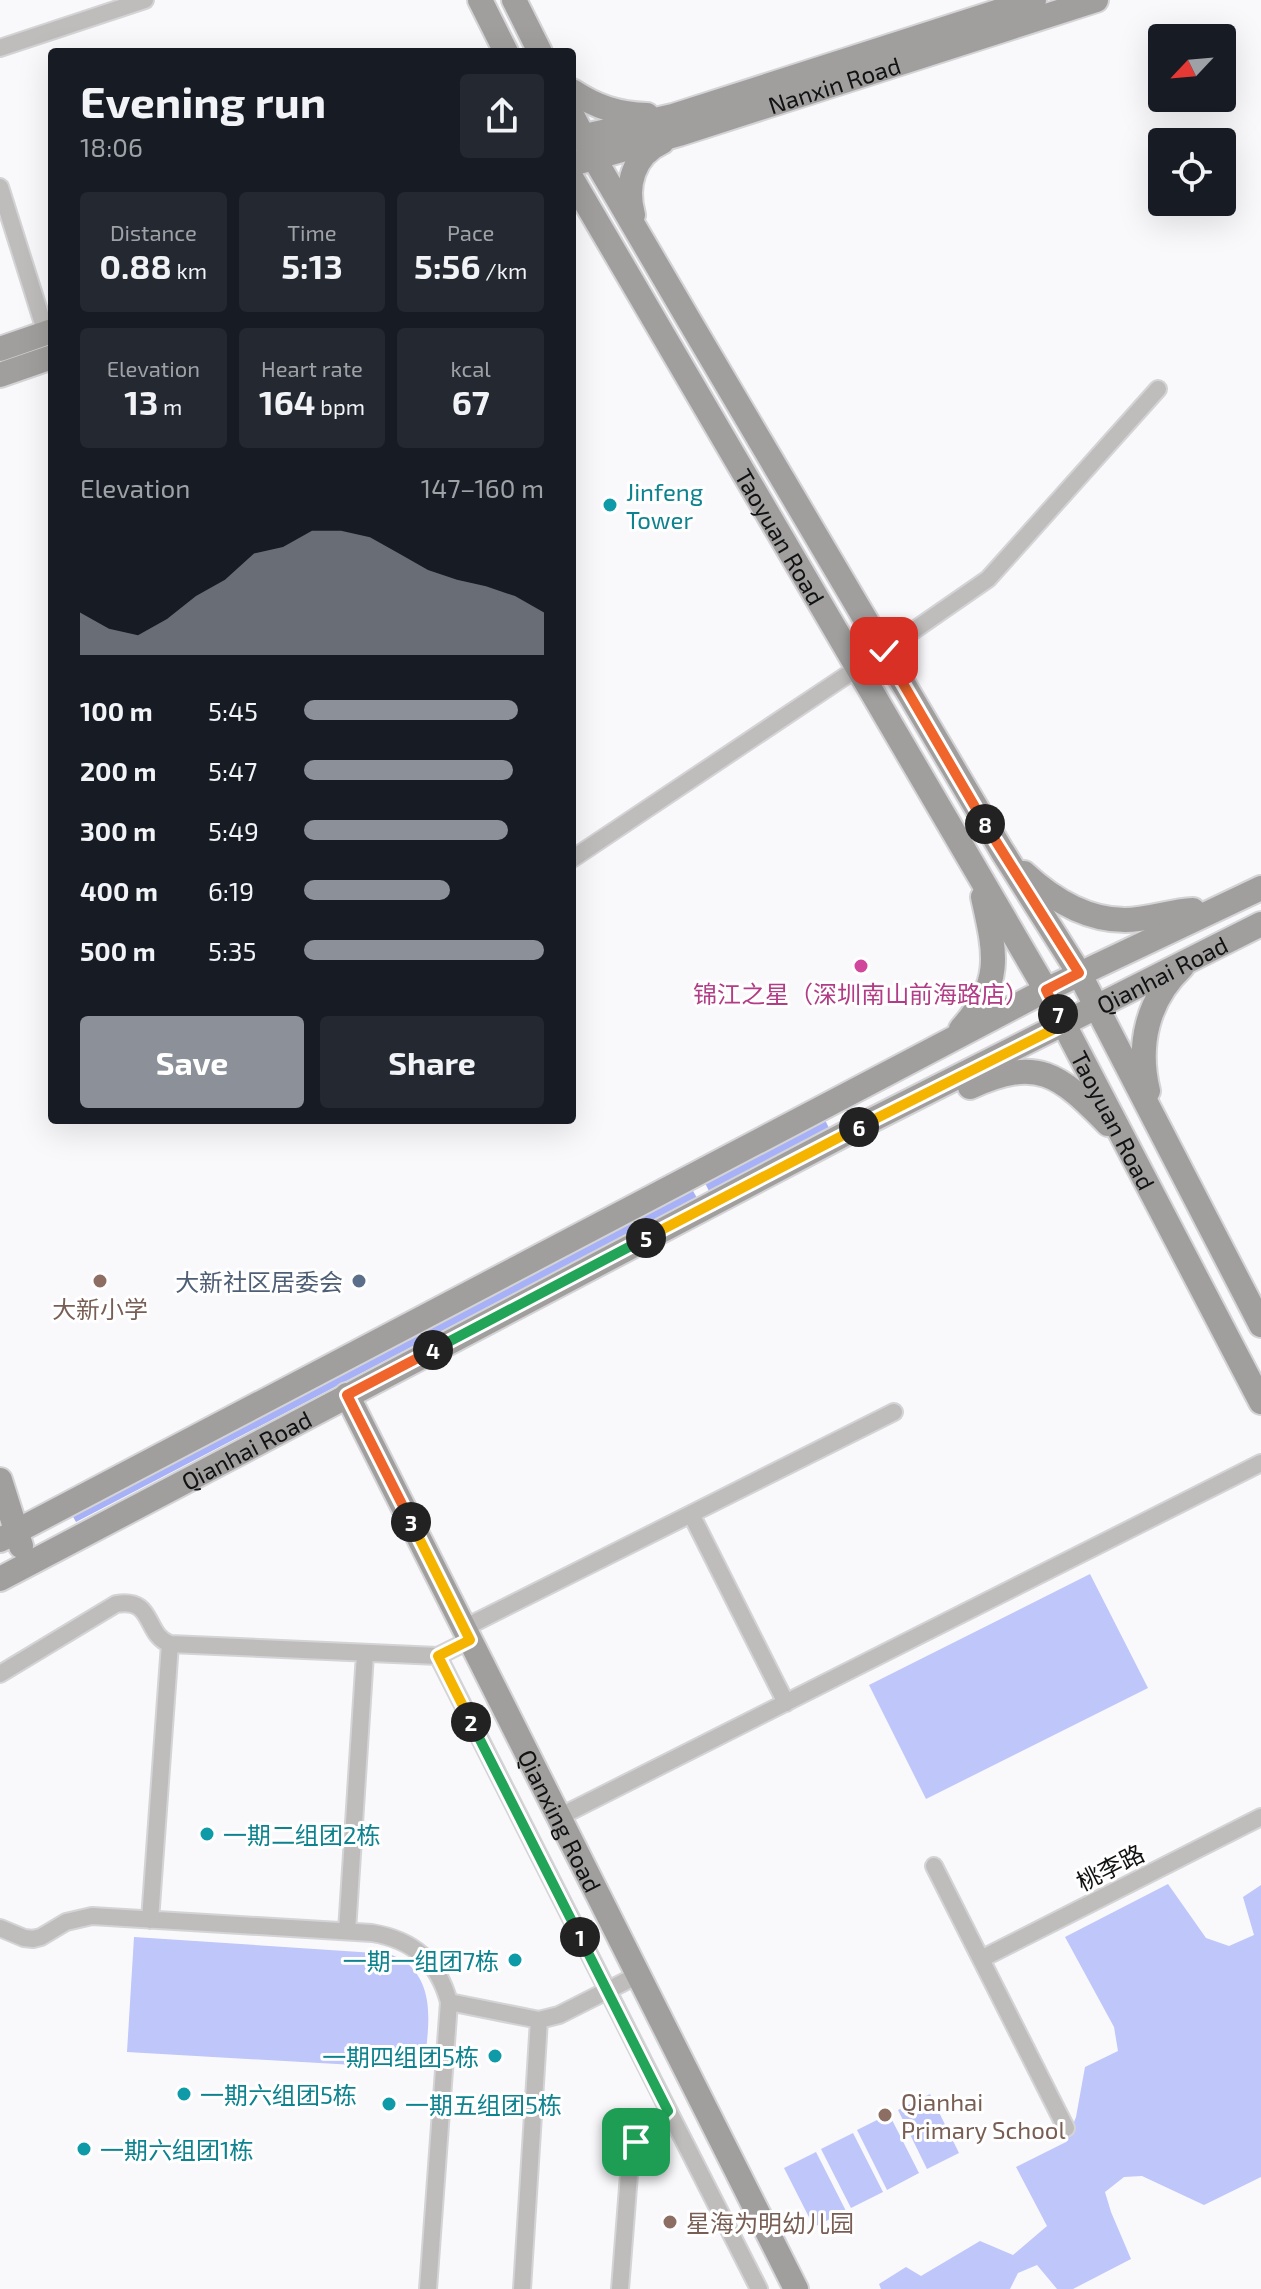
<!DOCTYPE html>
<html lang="en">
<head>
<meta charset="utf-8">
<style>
	body { margin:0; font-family:"Exo 2","Noto Sans SC",sans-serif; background:#242831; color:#f1f3f6; height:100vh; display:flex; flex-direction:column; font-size:30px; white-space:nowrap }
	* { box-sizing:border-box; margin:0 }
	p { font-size:26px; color:#9ea1a6 }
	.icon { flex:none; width:44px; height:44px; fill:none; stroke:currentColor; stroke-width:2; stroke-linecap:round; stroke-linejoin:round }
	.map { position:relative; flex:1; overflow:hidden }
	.panel { position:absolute; left:48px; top:48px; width:528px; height:1076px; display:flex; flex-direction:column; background:#171b24; border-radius:8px; box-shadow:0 8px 32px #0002 }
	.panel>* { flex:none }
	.needle { width:52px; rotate:244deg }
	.buttons { position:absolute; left:1148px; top:24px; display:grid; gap:16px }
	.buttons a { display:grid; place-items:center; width:88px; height:88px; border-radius:8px; background:#171b24; box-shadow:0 8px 32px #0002; font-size:40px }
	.pin { position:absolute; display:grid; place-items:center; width:68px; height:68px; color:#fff; margin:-34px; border-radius:16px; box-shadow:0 4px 12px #0006 }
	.km { position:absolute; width:40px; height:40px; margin:-20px; border-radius:50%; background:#222; color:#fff; font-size:22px; line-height:40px; text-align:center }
	.round { display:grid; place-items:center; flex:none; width:84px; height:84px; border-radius:8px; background:#242831 }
	.head { display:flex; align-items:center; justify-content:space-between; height:136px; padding:0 32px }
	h1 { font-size:44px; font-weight:700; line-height:60px }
	.figures { display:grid; grid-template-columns:repeat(3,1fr); gap:12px; height:136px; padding:8px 32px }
	.figures div { display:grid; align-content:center; border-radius:8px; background:#242831; text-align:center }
	.figures b { font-size:34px; font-weight:700 }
	.figures small { font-size:22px; font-weight:400 }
	.figures p { font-size:22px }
	.chart { height:224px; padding:16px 32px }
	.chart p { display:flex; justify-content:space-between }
	.chart svg { width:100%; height:144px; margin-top:8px; fill:#8c9099; opacity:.7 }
	.button { display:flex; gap:16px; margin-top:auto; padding:16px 32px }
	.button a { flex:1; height:92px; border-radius:8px; background:#8c9099; color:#fff; font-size:32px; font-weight:700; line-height:92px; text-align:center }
	.button a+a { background:#242831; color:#f1f3f6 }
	ul { padding:0 32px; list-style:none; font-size:26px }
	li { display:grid; grid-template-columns:128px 96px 1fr; align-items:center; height:60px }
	li i { height:20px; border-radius:10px; background:#8c9099 }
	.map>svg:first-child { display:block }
	.green { fill:#bec6fa }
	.forest { fill:#a7b1f7 }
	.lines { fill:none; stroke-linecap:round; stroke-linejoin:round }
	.street-casing { stroke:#d4d4d7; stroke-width:20 }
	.secondary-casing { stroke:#d4d4d7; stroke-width:28 }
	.street { stroke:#bebdbc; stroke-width:16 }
	.secondary { stroke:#a19f9e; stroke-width:24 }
	.split-1-casing { stroke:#fff; stroke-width:16 }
	.split-2-casing { stroke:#fff; stroke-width:16 }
	.split-3-casing { stroke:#fff; stroke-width:16 }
	.split-4-casing { stroke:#fff; stroke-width:16 }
	.split-5-casing { stroke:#fff; stroke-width:16 }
	.split-6-casing { stroke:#fff; stroke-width:16 }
	.split-7-casing { stroke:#fff; stroke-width:16 }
	.split-8-casing { stroke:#fff; stroke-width:16 }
	.split-9-casing { stroke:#fff; stroke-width:16 }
	.split-1 { stroke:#22a559; stroke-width:10 }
	.split-2 { stroke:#22a559; stroke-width:10 }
	.split-3 { stroke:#f5b400; stroke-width:10 }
	.split-4 { stroke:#f0652b; stroke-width:10 }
	.split-5 { stroke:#22a559; stroke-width:10 }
	.split-6 { stroke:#f5b400; stroke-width:10 }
	.split-7 { stroke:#f5b400; stroke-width:10 }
	.split-8 { stroke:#f0652b; stroke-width:10 }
	.split-9 { stroke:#f0652b; stroke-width:10 }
	.culture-dot { fill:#0f9aa8; stroke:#fff; stroke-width:3 }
	.hotel-dot { fill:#d1479c; stroke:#fff; stroke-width:3 }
	.education-dot { fill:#8d6e63; stroke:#fff; stroke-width:3 }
	.service-dot { fill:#5c6f8a; stroke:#fff; stroke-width:3 }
	.labels { text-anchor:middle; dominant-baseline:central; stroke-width:6; stroke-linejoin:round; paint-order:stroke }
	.street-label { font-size:24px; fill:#111213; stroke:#fff }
	.culture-label { font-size:24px; fill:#0d838f; stroke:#fff; text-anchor:start }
	.hotel-label { font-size:24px; fill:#b23c85; stroke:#fff }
	.service-label { font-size:24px; fill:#4e5e75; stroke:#fff; text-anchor:end }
	.education-label { font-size:24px; fill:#785e54; stroke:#fff; text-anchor:start }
</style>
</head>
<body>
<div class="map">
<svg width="1261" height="2289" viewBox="0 0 1261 2289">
	<rect width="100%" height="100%" fill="#f9f9fc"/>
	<!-- green -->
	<path class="green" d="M1090,1574l58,114 -222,111 -57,-114z
		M1168,1884l38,54 23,8 25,-11 -11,-38 18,-12v292l-57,28 -62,-29 -18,1 -19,15 6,20 20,47 -58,30h-16l-20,-24 -19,8 -8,16h-129l-2,-5 27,-17 15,9 59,-35 33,14 34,-29 -31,-59 50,-25 10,-25 9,-50 33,-16 -4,-24 -49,-90z
		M134,1937l256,17c5,3 13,5 17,9 31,27 20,71 17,106l-297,-17z
		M930,2094l29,59 -32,16 -29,-59z
		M889,2114l30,59 -32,17 -30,-60z
		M853,2133l30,59 -32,16 -30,-59z
		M816,2152l30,59 -32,16 -30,-59z"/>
	<!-- forest -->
	<path class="forest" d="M825,1120l4,8 -120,63 -4,-8z
		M692,1189l5,9 -621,324 -4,-7z"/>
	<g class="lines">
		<!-- street casing -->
		<g class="street-casing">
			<path id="street" d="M0,48l145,-48
				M0,187l46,146
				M884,651l104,-72 170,-190
				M572,859l287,-192
				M691,1514l95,189
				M464,1628l430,-216
				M438,1656l321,633
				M0,1674l116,-70c39,-7 28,31 54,40l268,12 32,-16
				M559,1817l702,-354
				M934,1866l132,262
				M150,1920l20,-276
				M0,1928l24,10 9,1 8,-2 25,-15 26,-6 280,17c42,7 66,29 77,69l-21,287
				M347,1931l18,-277
				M981,1959l280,-142
				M449,2002l90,18 -17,269
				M539,2020l20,-5 79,-40
				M620,2289l11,-140 10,-13 27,-25"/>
		</g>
		<!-- secondary casing -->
		<g class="secondary-casing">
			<g id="secondary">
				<path d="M480,0l26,52"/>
				<path d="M514,0l26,52"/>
				<path d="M572,91c24,16 46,23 75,24"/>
				<path d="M572,115l22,43 96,164 312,529 77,122 182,352"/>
				<path d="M572,139l101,-23 361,-116"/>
				<path id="s1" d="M572,164l107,-30 417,-134"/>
				<path id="s2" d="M572,179l474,811 215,412"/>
				<path d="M633,215c-8,-29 0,-60 29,-73"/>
				<path d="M0,349l52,-18"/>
				<path d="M0,375l52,-18"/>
				<path d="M1024,873c28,26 61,47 101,47 23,0 45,-9 68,-10"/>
				<path d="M961,1029c42,-47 35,-74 22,-132"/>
				<path d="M970,1087c68,-31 89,-13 138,37"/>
				<path d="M1148,1091c-11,-45 -1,-91 34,-124"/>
				<path id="s3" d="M347,1395l449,894"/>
				<path d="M0,1480l21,66"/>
				<path d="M0,1540l1046,-550 215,-102"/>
				<path id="s4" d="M0,1579l866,-456 395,-199"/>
			</g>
		</g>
		<!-- street -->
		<use href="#street" class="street"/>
		<!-- secondary -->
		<use href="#secondary" class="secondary"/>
	</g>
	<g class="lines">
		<!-- split-1 casing -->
		<g class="split-1-casing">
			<path id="split-1" d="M580,1937l88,174 -32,31"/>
		</g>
		<!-- split-2 casing -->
		<g class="split-2-casing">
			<path id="split-2" d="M471,1722l109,215"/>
		</g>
		<!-- split-3 casing -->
		<g class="split-3-casing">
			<path id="split-3" d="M411,1522l59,118 -32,16 33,66"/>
		</g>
		<!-- split-4 casing -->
		<g class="split-4-casing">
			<path id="split-4" d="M411,1522l-64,-127 86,-45"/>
		</g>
		<!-- split-5 casing -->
		<g class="split-5-casing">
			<path id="split-5" d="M433,1350l213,-112"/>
		</g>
		<!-- split-6 casing -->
		<g class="split-6-casing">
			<path id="split-6" d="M646,1238l213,-111"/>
		</g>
		<!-- split-7 casing -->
		<g class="split-7-casing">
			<path id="split-7" d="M859,1127l205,-103 -6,-10"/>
		</g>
		<!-- split-8 casing -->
		<g class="split-8-casing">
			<path id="split-8" d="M985,824l94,149 -33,17 12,24"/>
		</g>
		<!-- split-9 casing -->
		<g class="split-9-casing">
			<path id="split-9" d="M884,651l101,173"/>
		</g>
		<!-- split-1 -->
		<use href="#split-1" class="split-1"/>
		<!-- split-2 -->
		<use href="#split-2" class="split-2"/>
		<!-- split-3 -->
		<use href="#split-3" class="split-3"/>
		<!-- split-4 -->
		<use href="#split-4" class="split-4"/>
		<!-- split-5 -->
		<use href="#split-5" class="split-5"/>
		<!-- split-6 -->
		<use href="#split-6" class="split-6"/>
		<!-- split-7 -->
		<use href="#split-7" class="split-7"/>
		<!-- split-8 -->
		<use href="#split-8" class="split-8"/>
		<!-- split-9 -->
		<use href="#split-9" class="split-9"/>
	</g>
	<!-- markers -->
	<g class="culture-dot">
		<circle cx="610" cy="505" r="8"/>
		<circle cx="207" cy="1834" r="8"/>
		<circle cx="515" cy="1960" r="8"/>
		<circle cx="495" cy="2056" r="8"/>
		<circle cx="184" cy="2094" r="8"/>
		<circle cx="389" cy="2104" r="8"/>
		<circle cx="84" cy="2149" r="8"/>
	</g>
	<circle class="hotel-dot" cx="861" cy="966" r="8"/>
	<g class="education-dot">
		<circle cx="100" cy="1281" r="8"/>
		<circle cx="885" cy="2115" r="8"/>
		<circle cx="670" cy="2222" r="8"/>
	</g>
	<circle class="service-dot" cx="359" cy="1281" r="8"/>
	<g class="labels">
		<!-- street labels -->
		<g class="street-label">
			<text stroke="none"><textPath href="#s1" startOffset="274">Nanxin Road</textPath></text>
			<text stroke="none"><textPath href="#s2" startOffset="414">Taoyuan Road</textPath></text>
			<text stroke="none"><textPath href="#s4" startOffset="1310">Qianhai Road</textPath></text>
			<text stroke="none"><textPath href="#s2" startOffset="1086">Taoyuan Road</textPath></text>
			<text stroke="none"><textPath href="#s4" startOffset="278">Qianhai Road</textPath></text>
			<text stroke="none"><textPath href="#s3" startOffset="476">Qianxing Road</textPath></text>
			<text transform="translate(1110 1867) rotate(-27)">桃李路</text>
		</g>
		<!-- culture labels -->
		<g class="culture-label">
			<text x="626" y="491">Jinfeng<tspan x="626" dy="28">Tower</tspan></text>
			<text x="223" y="1834">一期二组团2栋</text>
			<text x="499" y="1960" text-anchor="end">一期一组团7栋</text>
			<text x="479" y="2056" text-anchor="end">一期四组团5栋</text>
			<text x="200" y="2094">一期六组团5栋</text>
			<text x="405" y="2104">一期五组团5栋</text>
			<text x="100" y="2149">一期六组团1栋</text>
		</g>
		<!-- hotel labels -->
		<g class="hotel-label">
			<text x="861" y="993">锦江之星（深圳南山前海路店）</text>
		</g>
		<!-- service labels -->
		<g class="service-label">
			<text x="343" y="1281">大新社区居委会</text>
		</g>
		<!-- education labels -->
		<g class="education-label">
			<text x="100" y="1308" text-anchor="middle">大新小学</text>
			<text x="901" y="2101">Qianhai<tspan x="901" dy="28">Primary School</tspan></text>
			<text x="686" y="2222">星海为明幼儿园</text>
		</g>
	</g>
</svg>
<div class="buttons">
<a><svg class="needle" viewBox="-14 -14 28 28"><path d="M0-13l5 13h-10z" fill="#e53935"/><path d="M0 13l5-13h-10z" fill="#9ea1a6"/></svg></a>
<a><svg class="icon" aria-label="locate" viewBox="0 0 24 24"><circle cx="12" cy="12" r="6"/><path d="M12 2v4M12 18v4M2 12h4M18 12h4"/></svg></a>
</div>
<div class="pin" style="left:636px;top:2142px;background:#1e9e55"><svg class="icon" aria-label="arrive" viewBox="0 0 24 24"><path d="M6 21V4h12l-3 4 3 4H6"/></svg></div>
<div class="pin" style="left:884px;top:651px;background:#d93025"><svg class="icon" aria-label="check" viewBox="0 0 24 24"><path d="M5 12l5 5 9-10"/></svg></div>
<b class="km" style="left:580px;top:1937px">1</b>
<b class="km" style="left:471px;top:1722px">2</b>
<b class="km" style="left:411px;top:1522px">3</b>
<b class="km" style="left:433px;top:1350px">4</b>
<b class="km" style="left:646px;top:1238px">5</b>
<b class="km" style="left:859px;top:1127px">6</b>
<b class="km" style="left:1058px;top:1014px">7</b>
<b class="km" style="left:985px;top:824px">8</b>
<section class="panel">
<div class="head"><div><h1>Evening run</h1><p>18:06</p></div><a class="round"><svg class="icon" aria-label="share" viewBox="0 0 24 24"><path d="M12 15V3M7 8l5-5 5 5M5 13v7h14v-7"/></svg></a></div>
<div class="figures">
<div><p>Distance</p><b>0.88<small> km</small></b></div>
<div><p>Time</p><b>5:13</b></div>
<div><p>Pace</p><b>5:56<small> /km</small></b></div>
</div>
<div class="figures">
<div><p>Elevation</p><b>13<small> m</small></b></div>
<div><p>Heart rate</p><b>164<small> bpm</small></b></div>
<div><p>kcal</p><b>67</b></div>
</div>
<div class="chart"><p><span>Elevation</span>147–160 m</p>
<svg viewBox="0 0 160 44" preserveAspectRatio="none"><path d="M0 44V31L10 36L20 38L30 33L40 26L50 21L60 13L70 11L80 6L90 6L100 8L110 13L120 18L130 21L140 23L150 26L160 31V44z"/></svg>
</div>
<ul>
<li><b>100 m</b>5:45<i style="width:89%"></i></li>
<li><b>200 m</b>5:47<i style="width:87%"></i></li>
<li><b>300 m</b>5:49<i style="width:85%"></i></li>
<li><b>400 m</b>6:19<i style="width:61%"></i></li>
<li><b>500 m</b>5:35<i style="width:100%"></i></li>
</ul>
<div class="button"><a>Save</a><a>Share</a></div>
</section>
</div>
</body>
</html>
